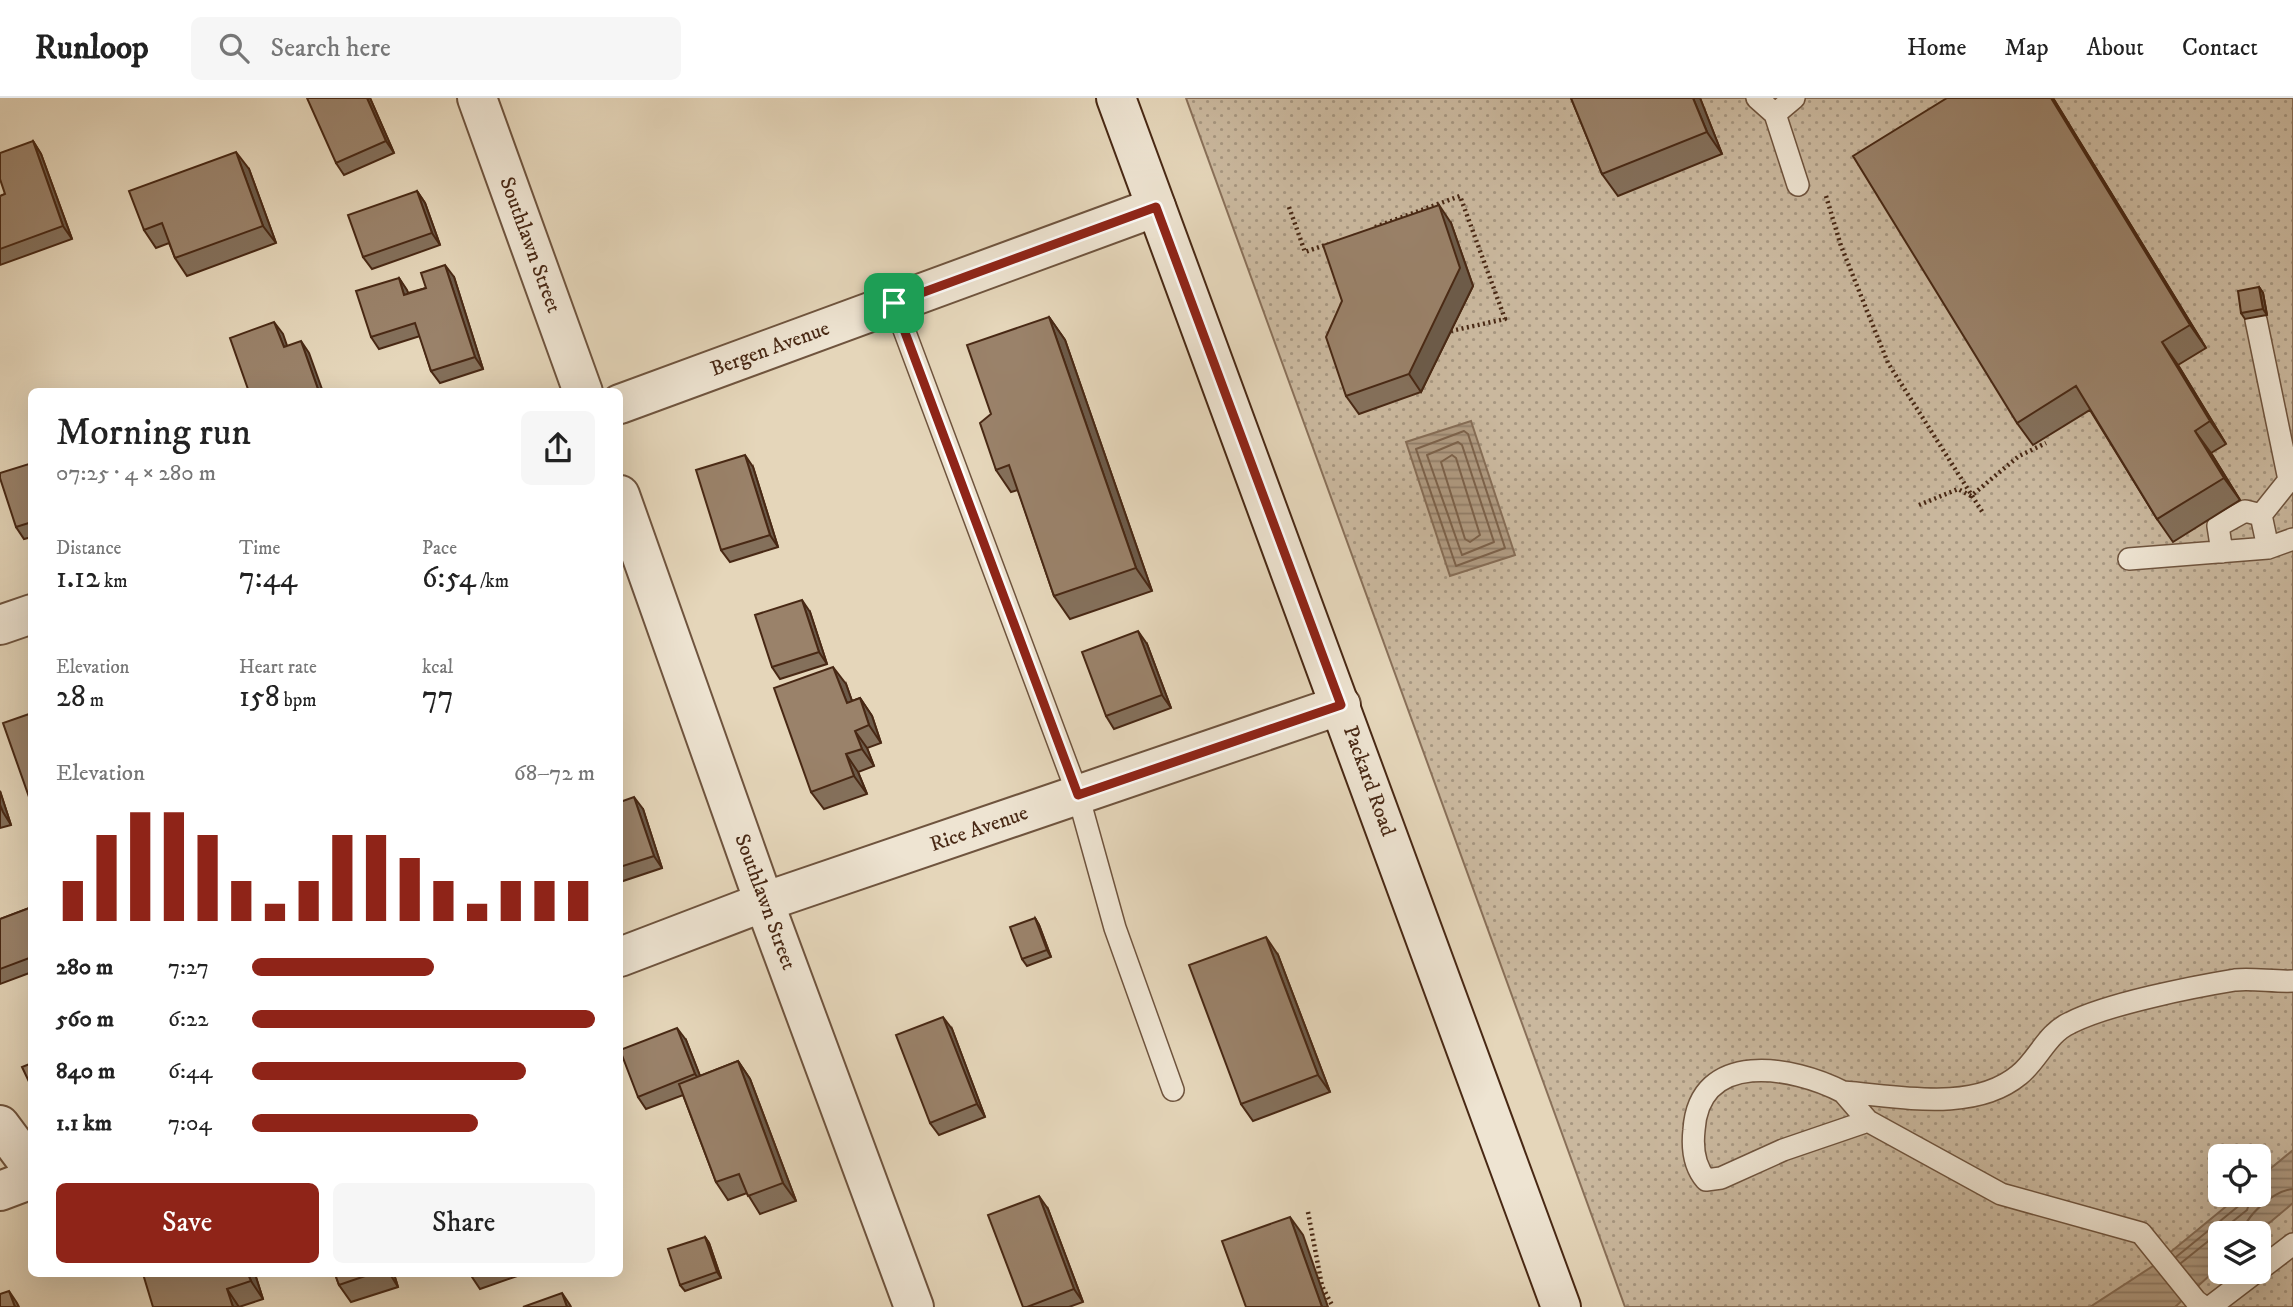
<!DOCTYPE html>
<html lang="en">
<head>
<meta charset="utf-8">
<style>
	body { margin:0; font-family:"IM FELL DW Pica",serif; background:#f6f6f6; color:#222; height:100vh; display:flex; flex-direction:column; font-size:26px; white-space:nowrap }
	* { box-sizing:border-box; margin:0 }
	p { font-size:23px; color:#767676 }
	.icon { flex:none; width:38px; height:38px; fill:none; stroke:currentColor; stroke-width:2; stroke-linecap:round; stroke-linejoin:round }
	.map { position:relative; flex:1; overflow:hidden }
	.side { position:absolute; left:28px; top:290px; width:595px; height:889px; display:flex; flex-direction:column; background:#fff; border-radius:10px; box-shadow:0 7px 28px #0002 }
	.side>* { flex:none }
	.tools { position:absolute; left:2208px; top:1046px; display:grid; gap:14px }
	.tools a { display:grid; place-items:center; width:63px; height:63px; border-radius:10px; background:#fff; box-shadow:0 7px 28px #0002; font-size:35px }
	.pin { position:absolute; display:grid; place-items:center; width:60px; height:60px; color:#fff; margin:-30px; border-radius:14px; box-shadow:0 4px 10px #0006 }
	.round { display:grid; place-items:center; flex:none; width:74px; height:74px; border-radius:10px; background:#f6f6f6 }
	.summary { display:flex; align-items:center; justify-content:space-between; height:119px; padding:0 28px }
	h1 { font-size:38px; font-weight:600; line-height:52px }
	.stats { display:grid; grid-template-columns:repeat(3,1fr); gap:10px; height:119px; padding:7px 28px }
	.stats div { display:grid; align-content:center }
	.stats b { font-size:30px; font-weight:600 }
	.stats small { font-size:19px; font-weight:400 }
	.stats p { font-size:19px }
	.chart { height:196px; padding:14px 28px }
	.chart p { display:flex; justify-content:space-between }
	.chart svg { width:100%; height:126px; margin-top:7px; stroke:#8f2418; stroke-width:6 }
	.action { display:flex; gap:14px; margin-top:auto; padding:14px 28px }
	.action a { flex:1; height:80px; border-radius:10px; background:#8f2418; color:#fff; font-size:28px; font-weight:600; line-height:80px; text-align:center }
	.action a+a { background:#f6f6f6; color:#222 }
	ul { padding:0 28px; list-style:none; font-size:23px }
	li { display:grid; grid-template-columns:112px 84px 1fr; align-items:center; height:52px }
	li i { height:18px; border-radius:9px; background:#8f2418 }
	header { display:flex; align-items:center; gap:42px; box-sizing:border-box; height:98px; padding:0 35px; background:#fff; border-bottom:2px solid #e0e0e0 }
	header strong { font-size:33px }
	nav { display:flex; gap:38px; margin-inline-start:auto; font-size:24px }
	.search { width:490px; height:63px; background:#f6f6f6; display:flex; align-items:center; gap:18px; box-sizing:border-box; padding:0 24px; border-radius:10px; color:#767676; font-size:26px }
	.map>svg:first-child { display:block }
	.grass { fill:url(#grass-dots); stroke:#897059; stroke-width:2; fill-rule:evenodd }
	.water { fill:url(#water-rules); stroke:#866d56; stroke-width:2 }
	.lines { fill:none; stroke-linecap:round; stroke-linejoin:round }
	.shore { stroke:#7c624b; stroke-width:2 }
	.service-casing { stroke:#6f543e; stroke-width:24 }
	.minor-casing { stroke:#6f543e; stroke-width:42 }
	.secondary-casing { stroke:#482814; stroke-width:42 }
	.path { stroke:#482814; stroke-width:4.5; stroke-dasharray:2 3.5; stroke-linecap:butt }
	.service { stroke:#eee4d2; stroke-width:21 }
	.minor { stroke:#eee4d2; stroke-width:38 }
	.secondary { stroke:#eee4d2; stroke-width:38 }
	.wall { fill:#84705b; stroke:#482814; stroke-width:2 }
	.shaded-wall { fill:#6c5b4a; stroke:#482814; stroke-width:2 }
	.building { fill:#9a826a; stroke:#482814; stroke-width:2 }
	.route-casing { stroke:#fff; stroke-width:14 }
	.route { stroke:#8f2418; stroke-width:9 }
	.labels { text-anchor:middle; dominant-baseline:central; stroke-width:6; stroke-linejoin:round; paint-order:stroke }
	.street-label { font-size:21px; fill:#482814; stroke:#eee4d2 }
</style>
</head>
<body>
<header>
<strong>Runloop</strong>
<div class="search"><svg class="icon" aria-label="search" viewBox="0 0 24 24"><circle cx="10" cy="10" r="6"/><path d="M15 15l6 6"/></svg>Search here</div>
<nav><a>Home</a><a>Map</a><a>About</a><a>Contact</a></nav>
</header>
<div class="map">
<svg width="2293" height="1209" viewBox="0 0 2293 1209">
	<defs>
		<pattern id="grass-dots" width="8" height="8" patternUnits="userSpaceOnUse" patternTransform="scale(1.75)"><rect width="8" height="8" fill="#cab89e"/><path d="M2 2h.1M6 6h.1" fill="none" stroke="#a69680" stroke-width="1.8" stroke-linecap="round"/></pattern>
		<pattern id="water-rules" width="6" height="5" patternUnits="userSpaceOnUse" patternTransform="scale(1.75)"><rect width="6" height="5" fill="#b09b82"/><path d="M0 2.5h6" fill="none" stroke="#917e69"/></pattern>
	</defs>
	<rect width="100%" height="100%" fill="#e5d6ba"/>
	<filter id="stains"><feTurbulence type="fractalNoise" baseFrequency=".00286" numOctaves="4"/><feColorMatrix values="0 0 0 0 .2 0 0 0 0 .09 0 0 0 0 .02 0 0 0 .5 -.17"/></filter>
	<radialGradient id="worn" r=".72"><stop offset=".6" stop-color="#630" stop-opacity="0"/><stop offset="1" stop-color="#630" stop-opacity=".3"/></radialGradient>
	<!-- grass -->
	<path class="grass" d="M1186,0h1107v1209h-668zM2221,1059h38v38h-38zM2221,1136h38v38h-38z"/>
	<!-- water -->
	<path class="water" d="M1471,323l44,134 -65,21 -44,-134z
		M2293,1052v53l-37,31h-35v31l-46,42h-85l66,-43 84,-69h19v-17z"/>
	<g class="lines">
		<!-- shore -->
		<path class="shore" d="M1464,333l4,3 37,114 -49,18 -40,-117z
			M1458,344l4,3 32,97 -32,13 -35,-100z
			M1452,357l4,3 24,77 -10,7 -5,-3 -24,-77z
			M2243,1136c1,-18 32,-44 50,-45
			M2176,1159l65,-53 3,-9
			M2181,1165l66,-53 5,-15"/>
		<!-- service casing -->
		<g class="service-casing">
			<path id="service" d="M1757,0l18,16
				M1794,0l-19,16 23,71
				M894,205l184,492 37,133 58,162
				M2256,222l33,160 -28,35 7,33
				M2222,454l-4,-26 27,-15 16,4
				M2129,461l139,-11 25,-9
				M1843,994c-50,-26 -144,-43 -149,38 -2,18 0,36 12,50l15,-2 62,-28 85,-29
				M2259,1172l34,-26
				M2204,1209l-8,-6 -55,-68 -140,-39 -133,-73 -25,-29c55,4 130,21 176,-17 19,-15 28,-42 51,-52 37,-19 122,-36 165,-43 18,-2 39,2 58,1
				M2210,1209l46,-35"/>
		</g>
		<!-- minor casing -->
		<g class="minor-casing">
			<path id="minor" d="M477,0l106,294
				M620,306l536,-197
				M620,397l144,407 150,405
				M0,527l32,-11
				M620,859l144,-55 577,-197
				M0,1027l32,43
				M0,1093l32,-12"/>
		</g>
		<!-- secondary casing -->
		<g class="secondary-casing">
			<path id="secondary" d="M1116,0l445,1209"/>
		</g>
		<!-- path -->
		<path class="path" d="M1826,98l15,50 47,117 95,150
			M1289,109l16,45 23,-8
			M1375,129l85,-31 45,123 -54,12
			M1919,407l39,-16 13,7 48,-40 27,-13
			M1308,1114l14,74 11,21"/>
		<!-- service -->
		<use href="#service" class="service"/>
		<!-- minor -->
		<use href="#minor" class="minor"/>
		<!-- secondary -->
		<use href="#secondary" class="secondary"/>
	</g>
	<!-- wall -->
	<path class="wall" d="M370,0l24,55 -50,22 -8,-12z
		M1571,0h129l22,56 -104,42 -16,-22z
		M2053,0l153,250 -28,17 48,79 -15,9 29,47 -67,42 -16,-23 -67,-109 -57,35 -16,-22z
		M33,43l8,13 31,85 -72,26v-69l5,-2z
		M249,71l27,74 -89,33 -12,-18 -6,-15 -13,5 -12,-18z
		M417,93l8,12 15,42 -68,24 -9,-12z
		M1451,125l22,63 -52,106 -62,22 -13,-18z
		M454,179l29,92 -43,14 -9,-12 -11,-35 -41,13 -8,-12 28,-59 9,15 18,-5z
		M2259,189l4,6 4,22 -22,4 -4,-6z
		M1049,219l16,23 87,251 -82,28 -16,-23 -36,-106 -7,2 -15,-22 -5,-56z
		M32,365v74l-8,2 -8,-12z
		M753,369l25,80 -48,15 -9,-12z
		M810,514l17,52 -47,15 -8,-12z
		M1147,546l24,64 -57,21 -8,-13z
		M846,586l6,17 8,-3 12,18 9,27 -14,5 7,18 -16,6 9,22 -43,15 -13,-17z
		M0,693l11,34 -11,3z
		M620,704l23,7 19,59 -42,14z
		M32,809v65l-32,12v-65z
		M1035,820l4,7 12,32 -24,9 -5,-7z
		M1278,857l52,137 -77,29 -12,-17z
		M952,931l33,88 -46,18 -9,-12z
		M686,942l14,36 38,-15 12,18 46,122 -36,13 -13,-21 -19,7 -12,-18 -33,-87 -37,14 -8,-12z
		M1048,1111l35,93 -14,5h-46z
		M705,1139l4,6 12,35 -36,13 -5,-6z
		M255,1176l8,25 -24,8h-86z
		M335,1176h59l4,13 -47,15 -12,-17z
		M470,1176h53l-43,15z"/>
	<!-- shaded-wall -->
	<path class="shaded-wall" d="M367,0h3l24,55 -8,-12z
		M1693,0h7l22,56 -15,-22z
		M2051,0h2l153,250 -16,-23z
		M33,43l8,13 31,85 -9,-13z
		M236,54l13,17 27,74 -13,-17z
		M417,93l8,12 15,42 -8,-12z
		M1439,107l12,18 22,63 -52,106 -12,-18z
		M445,167l9,12 29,92 -8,-12z
		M399,180l8,12 6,17 -9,-12z
		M2259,189l4,6 4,22 -4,-6z
		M1049,219l16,23 87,251 -16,-23z
		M274,224l9,12 9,26 -8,-13z
		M301,243l8,12 14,39h-4z
		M2162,244l16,23 48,79 -16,-23z
		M2195,333l16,22 29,47 -16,-22z
		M745,357l8,12 25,80 -8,-12z
		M802,502l8,12 17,52 -8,-12z
		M1138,533l9,13 24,64 -9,-13z
		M833,569l13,17 13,37 -12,-18z
		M860,600l12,18 9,27 -12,-18z
		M855,633l12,17 7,18 -12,-17z
		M846,656l12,18 9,22 -13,-18z
		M0,693l11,34 -8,-13 -3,-7z
		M634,699l9,12 19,59 -8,-12z
		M1035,820l4,7 12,32 -4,-7z
		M1266,839l12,18 52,137 -12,-17z
		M943,919l9,12 33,88 -8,-13z
		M677,930l9,12 18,46 -9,-12z
		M738,963l12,18 46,122 -13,-18z
		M1039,1098l9,13 35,93 -9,-13z
		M1290,1119l13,18 25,72h-6z
		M705,1139l4,6 12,35 -4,-6z
		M248,1176h7l8,25 -12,-18z
		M390,1176h4l4,13z
		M227,1191l12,18h-6z
		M9,1193l8,12 2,4h-4z
		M562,1195l8,12 1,2h-4z"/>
	<!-- building -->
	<path class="building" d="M307,0h60l19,43 -50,22z
		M1571,0h122l14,34 -105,42z
		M1947,0h104l139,227 -28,17 48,79 -15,10 29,47 -67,41 -81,-133 -59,37 -164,-267z
		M33,43l30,85 -63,23v-53l5,-2 -5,-15v-26z
		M236,54l27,74 -88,32 -13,-35 -18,7 -15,-39z
		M417,93l15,42 -69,24 -15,-42z
		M1439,107l21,63 -51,106 -63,22 -20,-59 16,-36 -19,-56z
		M445,167l30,92 -44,14 -16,-48 -44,14 -15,-46 43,-13 5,17 22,-7 -5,-15z
		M2259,189l4,22 -22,4 -3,-22z
		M1049,219l87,251 -82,28 -45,-131 -13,5 -16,-47 11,-9 -24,-69z
		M274,224l10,25 17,-6 18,51h-70l-19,-54z
		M745,357l25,80 -49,15 -25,-80z
		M32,365v59l-16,5 -16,-49v-5z
		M802,502l17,52 -47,15 -17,-52z
		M1138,533l24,64 -56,21 -24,-64z
		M833,569l14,36 13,-5 9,27 -14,6 7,18 -16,5 8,22 -43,16 -37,-104z
		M32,615v83l-3,1 -26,-74z
		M634,699l20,59 -34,11v-65z
		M32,809v50l-32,12v-50z
		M1035,820l12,32 -25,9 -12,-32z
		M1266,839l52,138 -77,29 -52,-139z
		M943,919l34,87 -47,19 -34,-88z
		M677,930l18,46 -57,23 -18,-47z
		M738,963l45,122 -35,13 -9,-22 -23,8 -37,-98z
		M32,965v25l-10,-21z
		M1039,1098l35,93 -47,18h-4l-35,-92z
		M1290,1119l32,90h-76l-24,-66z
		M705,1139l12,35 -37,13 -12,-36z
		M143,1176h105l3,7 -24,8 6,18h-80z
		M335,1176h36l-32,11z
		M9,1193l6,16h-15v-13z
		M562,1195l5,14h-44z"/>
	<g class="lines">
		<!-- route casing -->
		<g class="route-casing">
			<path id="route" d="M1156,109l185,498 -263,90 -184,-492z"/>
		</g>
		<!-- route -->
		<use href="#route" class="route"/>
	</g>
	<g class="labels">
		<!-- street labels -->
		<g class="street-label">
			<text transform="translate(530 147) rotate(70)">Southlawn Street</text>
			<text transform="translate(770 251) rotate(-20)">Bergen Avenue</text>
			<text transform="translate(1369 683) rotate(70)">Packard Road</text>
			<text transform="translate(979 731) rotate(-19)">Rice Avenue</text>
			<text transform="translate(765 804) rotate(70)">Southlawn Street</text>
		</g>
	</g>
	<rect width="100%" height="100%" filter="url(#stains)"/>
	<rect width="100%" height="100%" fill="url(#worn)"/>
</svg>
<div class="tools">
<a><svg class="icon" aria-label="locate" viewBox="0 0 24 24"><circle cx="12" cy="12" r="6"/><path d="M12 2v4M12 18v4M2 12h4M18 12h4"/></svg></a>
<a><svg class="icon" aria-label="layers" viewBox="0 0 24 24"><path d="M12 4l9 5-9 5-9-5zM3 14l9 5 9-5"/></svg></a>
</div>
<div class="pin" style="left:894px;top:205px;background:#1e9e55"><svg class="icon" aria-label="arrive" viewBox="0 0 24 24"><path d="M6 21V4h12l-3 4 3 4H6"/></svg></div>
<section class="side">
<div class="summary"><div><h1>Morning run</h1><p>07:25 · 4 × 280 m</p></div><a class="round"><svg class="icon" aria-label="share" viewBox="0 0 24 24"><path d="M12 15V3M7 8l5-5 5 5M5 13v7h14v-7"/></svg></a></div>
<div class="stats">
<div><p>Distance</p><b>1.12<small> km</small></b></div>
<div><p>Time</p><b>7:44</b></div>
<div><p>Pace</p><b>6:54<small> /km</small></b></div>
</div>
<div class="stats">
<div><p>Elevation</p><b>28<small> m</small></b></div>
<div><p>Heart rate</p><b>158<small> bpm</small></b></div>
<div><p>kcal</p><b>77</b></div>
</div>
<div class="chart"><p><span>Elevation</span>68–72 m</p>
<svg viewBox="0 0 160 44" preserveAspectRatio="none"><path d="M5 44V30M15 44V14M25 44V6M35 44V6M45 44V14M55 44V30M65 44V38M75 44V30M85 44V14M95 44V14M105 44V22M115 44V30M125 44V38M135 44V30M145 44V30M155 44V30"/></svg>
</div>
<ul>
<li><b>280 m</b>7:27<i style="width:53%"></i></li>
<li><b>560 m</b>6:22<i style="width:100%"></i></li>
<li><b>840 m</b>6:44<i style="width:80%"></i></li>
<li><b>1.1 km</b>7:04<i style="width:66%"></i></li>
</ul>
<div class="action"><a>Save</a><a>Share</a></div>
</section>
</div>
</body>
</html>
